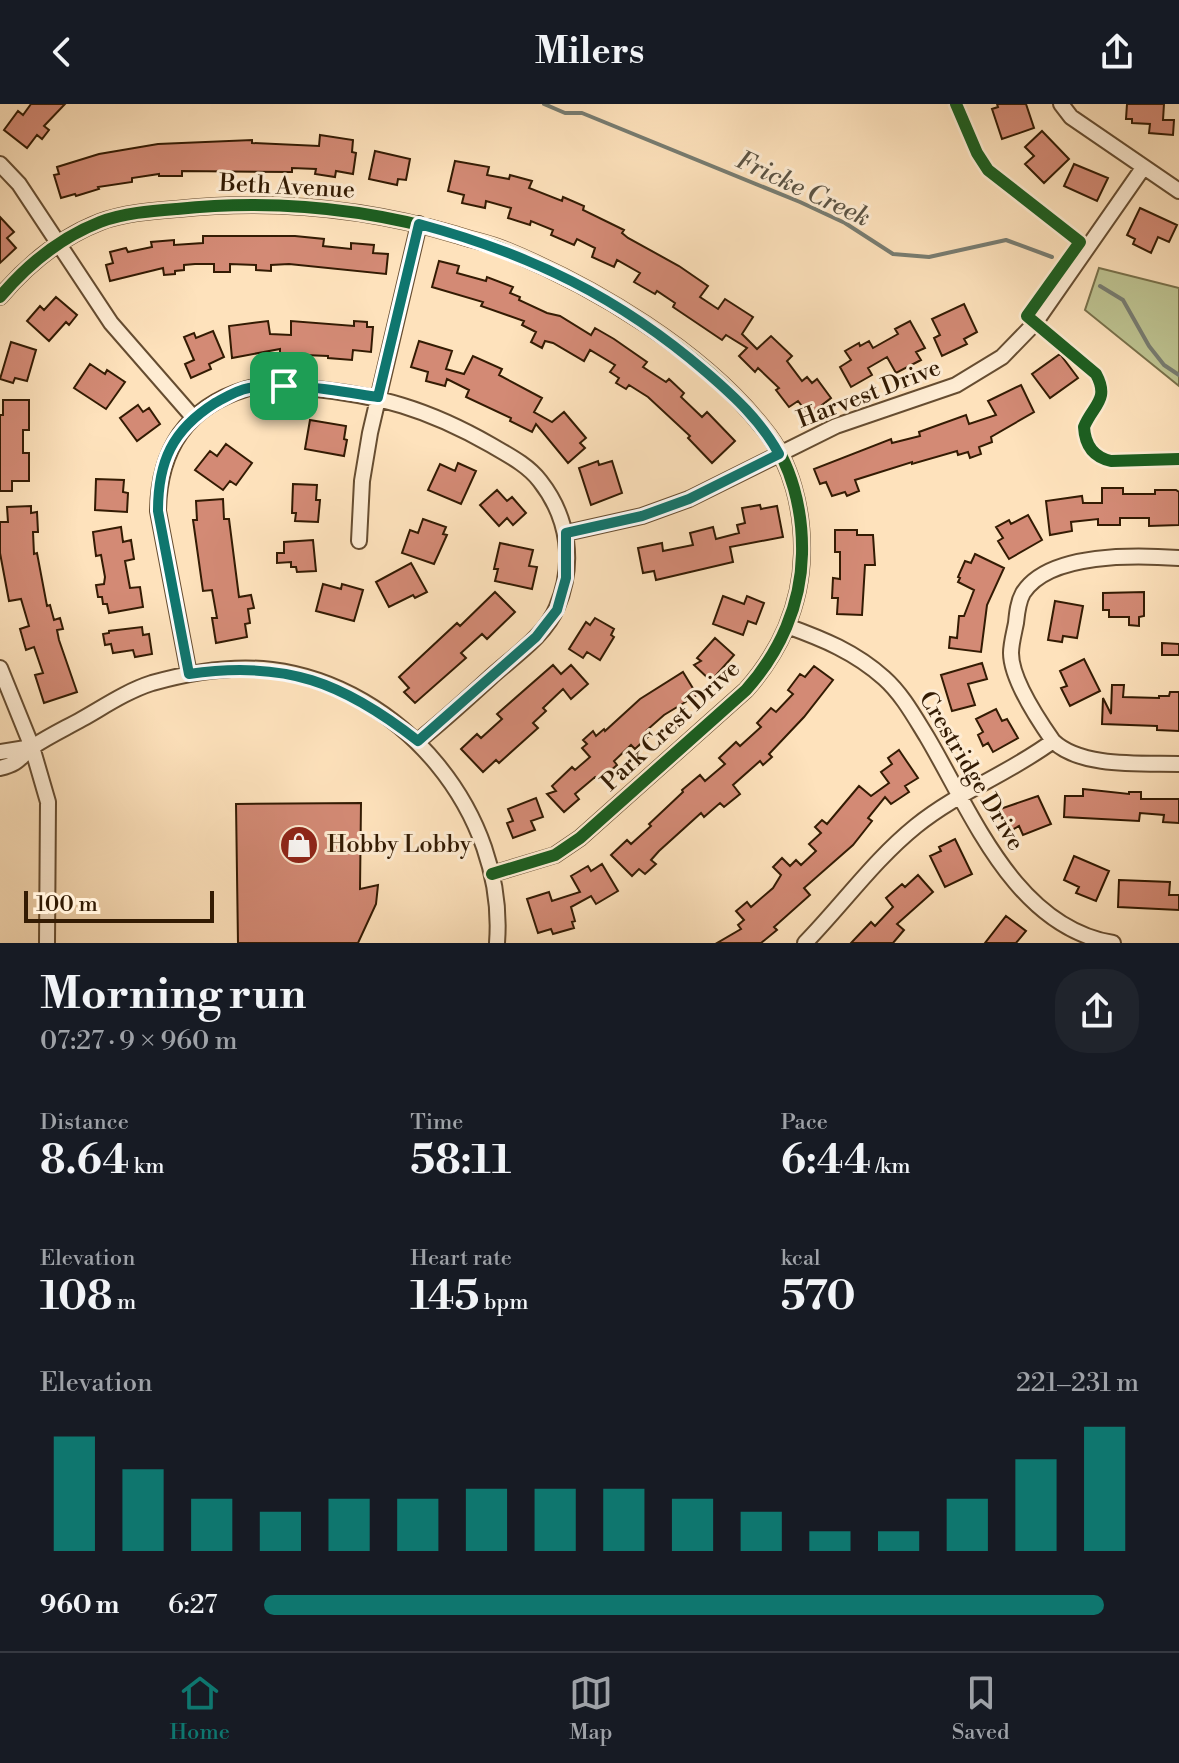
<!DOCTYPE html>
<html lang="en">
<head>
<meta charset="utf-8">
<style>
	body { margin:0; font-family:"Libre Bodoni",serif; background:#20242c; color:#f1f3f6; height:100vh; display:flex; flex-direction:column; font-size:30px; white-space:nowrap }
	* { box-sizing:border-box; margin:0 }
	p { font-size:26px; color:#9ea1a6 }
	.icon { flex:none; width:44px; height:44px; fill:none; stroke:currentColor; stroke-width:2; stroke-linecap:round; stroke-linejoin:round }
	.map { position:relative; height:839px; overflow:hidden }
	.panel { display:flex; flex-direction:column; background:#171b24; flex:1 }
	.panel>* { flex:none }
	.scale { position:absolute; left:24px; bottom:20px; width:190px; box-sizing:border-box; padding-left:8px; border:4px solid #331b03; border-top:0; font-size:22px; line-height:28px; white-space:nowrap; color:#331b03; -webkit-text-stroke:6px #feecd3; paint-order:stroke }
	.pin { position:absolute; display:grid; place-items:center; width:68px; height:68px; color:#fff; margin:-34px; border-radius:16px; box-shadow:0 4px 12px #0006 }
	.round { display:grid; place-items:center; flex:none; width:84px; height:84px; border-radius:32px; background:#20242c }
	.head { display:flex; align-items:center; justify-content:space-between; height:136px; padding:0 40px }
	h1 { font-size:44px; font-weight:700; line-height:60px }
	.metrics { display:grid; grid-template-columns:repeat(3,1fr); gap:12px; height:136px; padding:8px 40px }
	.metrics div { display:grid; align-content:center }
	.metrics b { font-size:40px; font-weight:700 }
	.metrics small { font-size:22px; font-weight:400 }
	.metrics p { font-size:22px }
	.chart { height:224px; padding:16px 40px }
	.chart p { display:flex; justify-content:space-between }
	.chart svg { width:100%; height:144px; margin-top:8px; stroke:#0f766e; stroke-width:6 }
	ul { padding:0 40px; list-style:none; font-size:26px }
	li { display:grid; grid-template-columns:128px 96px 1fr; align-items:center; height:60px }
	li i { height:20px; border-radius:10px; background:#0f766e }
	header { display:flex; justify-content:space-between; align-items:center; height:104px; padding:0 40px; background:#171b24; font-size:36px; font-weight:700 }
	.tab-bar { display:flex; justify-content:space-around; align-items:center; height:112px; border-top:2px solid #363941; background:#171b24; font-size:22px; color:#9ea1a6 }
	.tab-bar a { display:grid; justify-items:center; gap:4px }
	.tab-bar .selected { color:#0f766e }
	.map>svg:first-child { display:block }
	.green { fill:#bec492; stroke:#78704a; stroke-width:2 }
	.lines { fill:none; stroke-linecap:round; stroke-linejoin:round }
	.stream { stroke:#777c71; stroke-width:4 }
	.building { fill:#d38a75; stroke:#331b03; stroke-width:2 }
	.minor-casing { stroke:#664d31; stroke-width:18 }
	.minor { stroke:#feecd3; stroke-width:14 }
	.cycleway-casing { stroke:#feecd3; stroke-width:17 }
	.cycleway { stroke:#1b5e20; stroke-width:12 }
	.route-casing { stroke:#fff; stroke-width:16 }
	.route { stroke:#0f766e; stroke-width:10 }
	.labels { text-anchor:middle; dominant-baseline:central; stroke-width:6; stroke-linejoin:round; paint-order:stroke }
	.street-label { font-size:24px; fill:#331b03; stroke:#feecd3 }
	.poi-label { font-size:24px; fill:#331b03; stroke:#feecd3; text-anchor:start }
	.water-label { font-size:26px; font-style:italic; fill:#5b5343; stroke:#feecd3 }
</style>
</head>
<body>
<header><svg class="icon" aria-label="back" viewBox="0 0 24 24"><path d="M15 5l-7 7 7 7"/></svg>Milers<svg class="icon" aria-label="share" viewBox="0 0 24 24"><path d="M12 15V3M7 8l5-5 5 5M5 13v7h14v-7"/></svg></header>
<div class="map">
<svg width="1179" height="839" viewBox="0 0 1179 839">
	<rect width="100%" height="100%" fill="#fee2bc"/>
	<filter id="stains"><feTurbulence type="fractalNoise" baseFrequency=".0025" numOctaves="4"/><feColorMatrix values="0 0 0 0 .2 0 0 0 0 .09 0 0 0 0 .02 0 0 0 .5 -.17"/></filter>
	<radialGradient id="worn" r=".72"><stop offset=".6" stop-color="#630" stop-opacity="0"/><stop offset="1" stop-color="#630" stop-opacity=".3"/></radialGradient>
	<!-- green -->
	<path class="green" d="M1099,164l80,20v98l-94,-76z"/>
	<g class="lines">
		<!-- stream -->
		<path class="stream" d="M544,0l21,9h17l218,89 45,21 48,31 36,3 77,-17 46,17
			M1100,182l23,14 26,46 15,19 15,10"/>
	</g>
	<!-- building -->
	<path class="building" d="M31,0h34l-21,22 5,4 -7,9 -5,-4 -10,13 -23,-18 14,-19 5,4z
		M997,0h29l8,24 -32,11 -10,-30 6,-2z
		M1127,0h37l-1,16h11l-1,15 -24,-2 1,-9 -18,-1v-4h-6z
		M1042,27l27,28 -25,24 -19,-19 9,-8 -9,-9z
		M320,31l33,5 -1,12 4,1 -3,21 -17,-3 -1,6 -20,-3 1,-5 -24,-1v4l-110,-1v5h-23v-2l-27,4v4l-34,5 1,2 -23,7 -1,-2 -14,4 -7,-23 5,-1 -2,-7 42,-13 59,-10 94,-4v3l67,3z
		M375,47l35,8 -4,21 -8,-1 -1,6 -28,-6z
		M455,57l34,6 -2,8 22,4 1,-4 22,6 -3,7 33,13 1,-4 21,9 -1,4 41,20 -2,3 6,5 51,28 29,20 -8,11 18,12 7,-10 28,18 -11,17 15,15 14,-13 21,20 -5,5 15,20 5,-4 5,6 5,-4 14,19 -22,17 -11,-14 -9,6 -13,-17 3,-2 -21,-20 -3,4 -16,-16 8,-8 -21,-13 -4,5 -49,-33 2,-4 -18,-12 -2,3 -21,-12 6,-9 -23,-13 -3,7 -22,-10 3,-9 -18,-9 -3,6 -23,-10 2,-5 -22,-9 -1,4 -22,-7 3,-10 -25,-7 -1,7 -23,-5 2,-8 -16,-4z
		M1074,60l34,14 -11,23 -33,-15z
		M1140,104l37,17 -8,17 -11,-5 -7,16 -18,-9 2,-5 -8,-4z
		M0,113l14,15 -7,6 9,10 -16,15z
		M203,132h92l29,3 -1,7 28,3v-6l23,2 -1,8 15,1 -2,20 -97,-10 -18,1v6l-15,-1v-5l-26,-1v8h-16v-8h-19l-11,1v5l-9,1v3l-11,1 -1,-7 -53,13 -4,-16 7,-2 -3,-11 16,-4 2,4 24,-5 -1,-5 23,-2v5l29,-2z
		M439,157l20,5 -2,7 29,8 1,-4 26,10 -3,6 10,4 -1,3 28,13 13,3 31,19 4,-7 19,11 33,23 -4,5 23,15 3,-3 15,14 -3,4 21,20 5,-5 28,29 -23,22 -24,-25 2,-2 -42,-39 -19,-12 -3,4 -10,-6 3,-5 -9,-6 5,-7 -25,-15 -6,11 -31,-18 -8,-2 -3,7 -11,-6 5,-10 -14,-7 2,-4 -43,-15 2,-4 -51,-15z
		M56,193l21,18 -8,10 -3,-3 -17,19 -22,-20 13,-15 4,4z
		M964,200l13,28 -13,7 3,5 -25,12 -8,-18 6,-3 -8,-16z
		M268,217l2,13 21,1v-14l63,5v-5l13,1v5h6l-2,25 -18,-2 -1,10 -24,-2v-2l-48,-2v-5l-48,9 -3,-32z
		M910,217l15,27 -9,4 5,8 -25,13 -9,-16 -19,11 4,7 -21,12 -11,-20 11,-7 -6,-9 14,-8 1,3 9,-5 4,7 25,-14 -3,-5z
		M213,227l11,26 -15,7 2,5 -20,9 -6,-14 9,-4 -10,-23 10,-4 2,5z
		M419,237l33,10 -6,18 18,5 9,-18 29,13 -3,6 43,23 -8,14 18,10 12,-10 22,26 -6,5 5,5 -17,15 -32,-39 -4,8 -22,-11 1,-3 -45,-21 3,-7 -22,-11 -2,7 -19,-5 2,-9 -17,-5z
		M11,238l25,8 -9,31 -12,-3 -2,5 -13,-4z
		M1060,250l18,24 -28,20 -18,-24z
		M90,260l15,10 2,-4 18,12 -19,27 -32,-21z
		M1021,281l13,27 -43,25 1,5 -13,5 2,7 -11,4 -2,-6 -10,3 -1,-4 -45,13v-2l-57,18 4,11 -12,5 -2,-4 -13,4 -6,-14 -6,2 -6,-15 77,-30 1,4 28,-7 -1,-4 47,-17 3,9 27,-9 -8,-14z
		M3,296h26v30h-6v23h6v28h-17v10h-12v-76h3z
		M138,301l5,7 6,-4 11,16 -23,17 -17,-23z
		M310,316l36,6 -2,13 3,1 -3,16 -39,-7z
		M226,340l26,19 -16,22 -6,-4 -7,9 -28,-20 15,-19 7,5z
		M598,357l1,4 13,-4 10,32 -31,12 -12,-37z
		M458,359l18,8 -15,33 -33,-14 12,-26 15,7z
		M96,375l28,1 -1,12 5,1 -1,19 -32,-2z
		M293,380l24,1 -1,15h4l-2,22 -23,-1 1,-8h-4z
		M1102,384h21v6h32v-4h21l3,2v33l-30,1v-8h-29v7h-22v-6l-27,3 1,9 -22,4 -4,-34 36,-5 1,7h19z
		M497,386l10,11 5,-4 14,16 -13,12 -6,-7 -8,8 -19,-21z
		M223,395l1,20h5l10,78 12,-2 3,13 -6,1 2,14 -5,1 2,13 -31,6 -4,-25h5l-5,-28 -9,1 -10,-71h4l-1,-19z
		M760,401l1,4 16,-3 6,31 -53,10 3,15 -77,18 -2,-9 -11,2 -5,-25 24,-5 1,8 30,-6 -3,-12 23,-6 3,12 23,-6 -2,-8 8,-2 -3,-15z
		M31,402v7l6,-1 1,20h-5l1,22 3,-1 10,53 3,-1 4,15 6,-2 3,11 -6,1 2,10 18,52 -33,11 -9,-28 8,-2 -9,-26 -8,3 -6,-21 9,-3 -8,-27 -12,2 -9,-48v-31h8l-1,-15z
		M1028,411l14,25 -33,19 -11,-18 5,-3 -7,-11 13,-7 2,4z
		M423,415l23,8 -3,7 4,1 -13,29 -32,-11 8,-23 8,3z
		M121,423l2,15 8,-2 3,19 -9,2 5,27 10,-1 3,20 -34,6 -2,-9h-4l-1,-7h-4l-2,-12 8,-1 1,-7 -4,-22 -5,1 -3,-24z
		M835,426h22v5h16l2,30h-10l-3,50 -25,-1 1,-16h-6l1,-20 7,1v-27h-5z
		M313,436l3,31 -19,1 -1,-5h-5v-5l-14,1v-10h7v-11z
		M500,439l33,7 -4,16 8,1 -5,22 -37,-8 3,-12h-4z
		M975,450l29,14 -17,37 -6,47 -32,-4 1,-11 7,1 2,-22h5l10,-26 -16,-8 2,-4 -2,-1 7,-16 6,2z
		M411,459l16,29 -12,6 -2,-3 -24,12 -13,-25z
		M323,480l18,5 1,-5 21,6 -9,31 -38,-10z
		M495,488l20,20 -28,27 -5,-5 -21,19 5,5 -51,45 -11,-11 5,-4 -10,-11 58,-54 3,3z
		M1144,488v24l-5,1v9l-10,-1v-8h-20v-7h-6v-17z
		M723,492l21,8 3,-8 17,7 -8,21 -8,-3 -5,14 -30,-11z
		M1055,497l28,5 -6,32 -14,-2 -1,6 -14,-2z
		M595,514l19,11 -3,6 3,2 -14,23 -13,-8 -4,6 -14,-9 17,-27 4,3z
		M142,523l1,8 6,-1 3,20 -17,3 -2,-7 -20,3 -2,-9 -6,1 -2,-11 6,-1v-2z
		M715,534l19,17 -23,26 -17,-16 7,-4 -4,-3z
		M1162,539l17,1v11h-17z
		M1084,555l16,32 -30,15 -9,-18 6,-2 -7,-15z
		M982,559l5,16 -19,5 7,21 -23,6 -11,-36z
		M553,561l8,9 10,-9 17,19 -17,15 -8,-10 -20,19 3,3 -13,12 5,5 -39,35 -3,-3 -13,12 -22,-23 16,-15 4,4 21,-19 -5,-5z
		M814,562l19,14 -29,37 -35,37 3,3 -9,8 -3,-4 -27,24 7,9 -16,13 -4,-4 -16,14 -3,-4 -42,38 -8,9 5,4 -11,10 -6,-5 -7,7 -21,-21 16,-15 4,4 20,-18 -2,-2 34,-32 -1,-2 18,-15 5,6 20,-17 -6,-6 17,-16 4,4 21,-19 -4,-4 14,-15 5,4 17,-18 -5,-4 12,-16 5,3z
		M683,568l14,23 -33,20 -17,15 4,4 -16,15 -4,-4 -17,16 3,4 -18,16 -4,-4 -20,17 4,5 -15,13 -17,-18 9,-3 -4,-5 20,-19 3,3 15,-13 -8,-9 5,-4 -4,-4 10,-9 3,5 8,-7 1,2 35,-32z
		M1112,581h12l-1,12 36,1v-2h10l1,-4h9v39l-22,-1v-4l-55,-2 1,-26 8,16z
		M996,605l6,12 5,-2 11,19 -25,14 -5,-9 -5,3 -5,-11 5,-3 -7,-13z
		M899,646l19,28 -13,8 4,6 -18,12 -6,-7 -17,21 4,3 -19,24 -49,43 6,7 -36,32 3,3 -16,13h-44l24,-14 -3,-4 6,-5 -8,-9 11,-9 4,5 22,-19 8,-13 -8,-8 9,-9 8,8 6,-6 5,5 15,-14 -7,-7 12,-11 -6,-6 7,-7 5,4 32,-38 12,10 18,-13 -8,-11 11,-8 -4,-6z
		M1083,685l46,5v-2h12v7h38v24l-16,-1 1,-7 -24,-2 -1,8 -75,-4 1,-21h18z
		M1038,692l13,28 -28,11 -4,-9 -9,5 -10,-22z
		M536,694l7,19 -12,4 4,9 -22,8 -6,-15 6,-2 -5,-12z
		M361,699l-1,86 18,-4 -2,19 -18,39h-120l-2,-139z
		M955,735l17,35 -27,13 -15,-31 11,-5 -2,-4z
		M1074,752l35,15 -13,30 -20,-8 3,-6 -15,-7z
		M602,760l16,27 -22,13 -5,-8 -20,11 4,14 -3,1 2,6 -21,6 -2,-5 -13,4 -11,-34 22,-7 3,9 28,-9 -9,-16 17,-10 3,5z
		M918,771l15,17 -36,32 7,6 -11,13h-42l20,-21 4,4 18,-19 -7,-9 16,-14 3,3z
		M1119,776l51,2 -1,13h10v15l-61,-3z
		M1006,812l20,15 -10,12h-31z"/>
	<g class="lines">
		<!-- minor casing -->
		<g class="minor-casing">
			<path id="minor" d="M1061,0l10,13 108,74
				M0,60l19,20 92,139 82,94
				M0,193c27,-32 59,-59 100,-75 24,-9 51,-11 77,-13 95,-10 188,-1 280,26 15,5 32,8 46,14 91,37 200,102 261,180 28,34 39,82 38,125 -1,51 -22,98 -56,136l-166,148 -25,17 -63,19
				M566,429l76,-17 47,-17 147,-73 120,-41 46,-28 33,-34 108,-155
				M359,437l3,-60 8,-48 49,-209
				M787,522c36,13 68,26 97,52 18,16 30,38 43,59 45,76 88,190 186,206
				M0,564l32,79 16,55 -1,141
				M189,570l-31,-163c1,-60 28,-104 88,-122 19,-6 42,-2 61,-1 72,7 121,21 184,57 17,10 37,20 49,36 29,37 35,83 17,126 -11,28 -44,50 -66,70 -24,22 -48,44 -73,64
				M1053,637c-14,-20 -42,-62 -42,-88 0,-9 3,-20 5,-30 1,-10 2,-21 7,-30 26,-41 114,-38 156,-35
				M0,648l32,-5
				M0,664c21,-5 19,-11 34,-22 15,-10 32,-18 48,-27 23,-13 45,-28 70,-36 39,-11 79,-18 120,-13 129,16 235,143 225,273
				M805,839c38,-39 69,-83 111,-117 42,-34 94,-53 137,-85 28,27 89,22 126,23"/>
		</g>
		<!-- minor -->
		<use href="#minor" class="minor"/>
		<!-- cycleway casing -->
		<g class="cycleway-casing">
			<path id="cycleway" d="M956,0l21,49 11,17 92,72 -53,74 69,58c14,26 -3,31 -12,53 1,18 9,30 27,34l68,-2
				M0,193c27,-32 59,-59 100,-75 24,-9 51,-11 77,-13 95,-10 188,-1 280,26 15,5 32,8 46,14 91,37 200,102 261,180 28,34 39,82 38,125 -1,51 -22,98 -56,136l-166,148 -25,17 -63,19"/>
		</g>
		<!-- cycleway -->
		<use href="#cycleway" class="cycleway"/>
	</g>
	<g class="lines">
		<!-- route casing -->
		<g class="route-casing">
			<path id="route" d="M419,120c111,30 200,73 287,148 29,25 55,49 73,82l-90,45 -47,17 -76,17v45l-9,32 -21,27 -118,104c-75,-59 -133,-81 -229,-67l-31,-163c0,-49 14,-81 57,-108 11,-6 22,-13 34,-15 33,-8 94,4 129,9z"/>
		</g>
		<!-- route -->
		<use href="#route" class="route"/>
	</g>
	<!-- icons -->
	<defs>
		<g id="shop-disc" transform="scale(2)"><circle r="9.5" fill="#8f2418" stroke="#feecd3"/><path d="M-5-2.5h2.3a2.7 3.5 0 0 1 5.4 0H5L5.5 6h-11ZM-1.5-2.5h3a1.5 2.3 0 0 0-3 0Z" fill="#fff"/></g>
	</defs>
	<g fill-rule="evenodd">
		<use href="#shop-disc" x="299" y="741"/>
	</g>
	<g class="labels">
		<!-- street labels -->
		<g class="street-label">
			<text transform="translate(287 83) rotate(3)">Beth Avenue</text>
			<text transform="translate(869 290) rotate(-21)">Harvest Drive</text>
			<text transform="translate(671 622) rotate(-43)">Park Crest Drive</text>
			<text transform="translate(971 667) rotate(59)">Crestridge Drive</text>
		</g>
		<!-- poi labels -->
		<g class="poi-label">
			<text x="327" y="741">Hobby Lobby</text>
		</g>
		<!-- water labels -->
		<g class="water-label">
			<text transform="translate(803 85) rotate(25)">Fricke Creek</text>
		</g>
	</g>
	<rect width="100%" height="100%" filter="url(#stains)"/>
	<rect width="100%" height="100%" fill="url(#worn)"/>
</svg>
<div class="scale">100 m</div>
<div class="pin" style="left:284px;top:282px;background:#1e9e55"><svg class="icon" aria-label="arrive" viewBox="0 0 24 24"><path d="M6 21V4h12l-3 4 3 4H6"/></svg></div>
</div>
<section class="panel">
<div class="head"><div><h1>Morning run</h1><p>07:27 · 9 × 960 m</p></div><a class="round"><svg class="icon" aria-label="share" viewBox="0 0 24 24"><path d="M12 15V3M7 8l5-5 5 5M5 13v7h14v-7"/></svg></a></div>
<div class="metrics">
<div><p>Distance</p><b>8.64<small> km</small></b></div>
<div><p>Time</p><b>58:11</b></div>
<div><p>Pace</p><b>6:44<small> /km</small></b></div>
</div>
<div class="metrics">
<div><p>Elevation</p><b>108<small> m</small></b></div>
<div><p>Heart rate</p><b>145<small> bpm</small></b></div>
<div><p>kcal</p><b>570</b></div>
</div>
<div class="chart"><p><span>Elevation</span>221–231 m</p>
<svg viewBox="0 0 160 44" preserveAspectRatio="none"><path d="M5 44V9M15 44V19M25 44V28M35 44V32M45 44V28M55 44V28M65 44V25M75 44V25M85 44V25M95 44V28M105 44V32M115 44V38M125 44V38M135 44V28M145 44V16M155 44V6"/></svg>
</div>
<ul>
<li><b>960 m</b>6:27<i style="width:96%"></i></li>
</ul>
</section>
<nav class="tab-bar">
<a class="selected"><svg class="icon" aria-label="home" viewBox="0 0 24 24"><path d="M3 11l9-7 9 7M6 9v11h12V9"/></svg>Home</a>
<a><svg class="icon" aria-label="map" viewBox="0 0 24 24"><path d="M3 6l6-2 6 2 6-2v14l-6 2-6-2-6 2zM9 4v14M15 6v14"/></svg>Map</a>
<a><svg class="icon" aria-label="saved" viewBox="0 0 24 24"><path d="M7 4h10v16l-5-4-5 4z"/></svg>Saved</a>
</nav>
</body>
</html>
